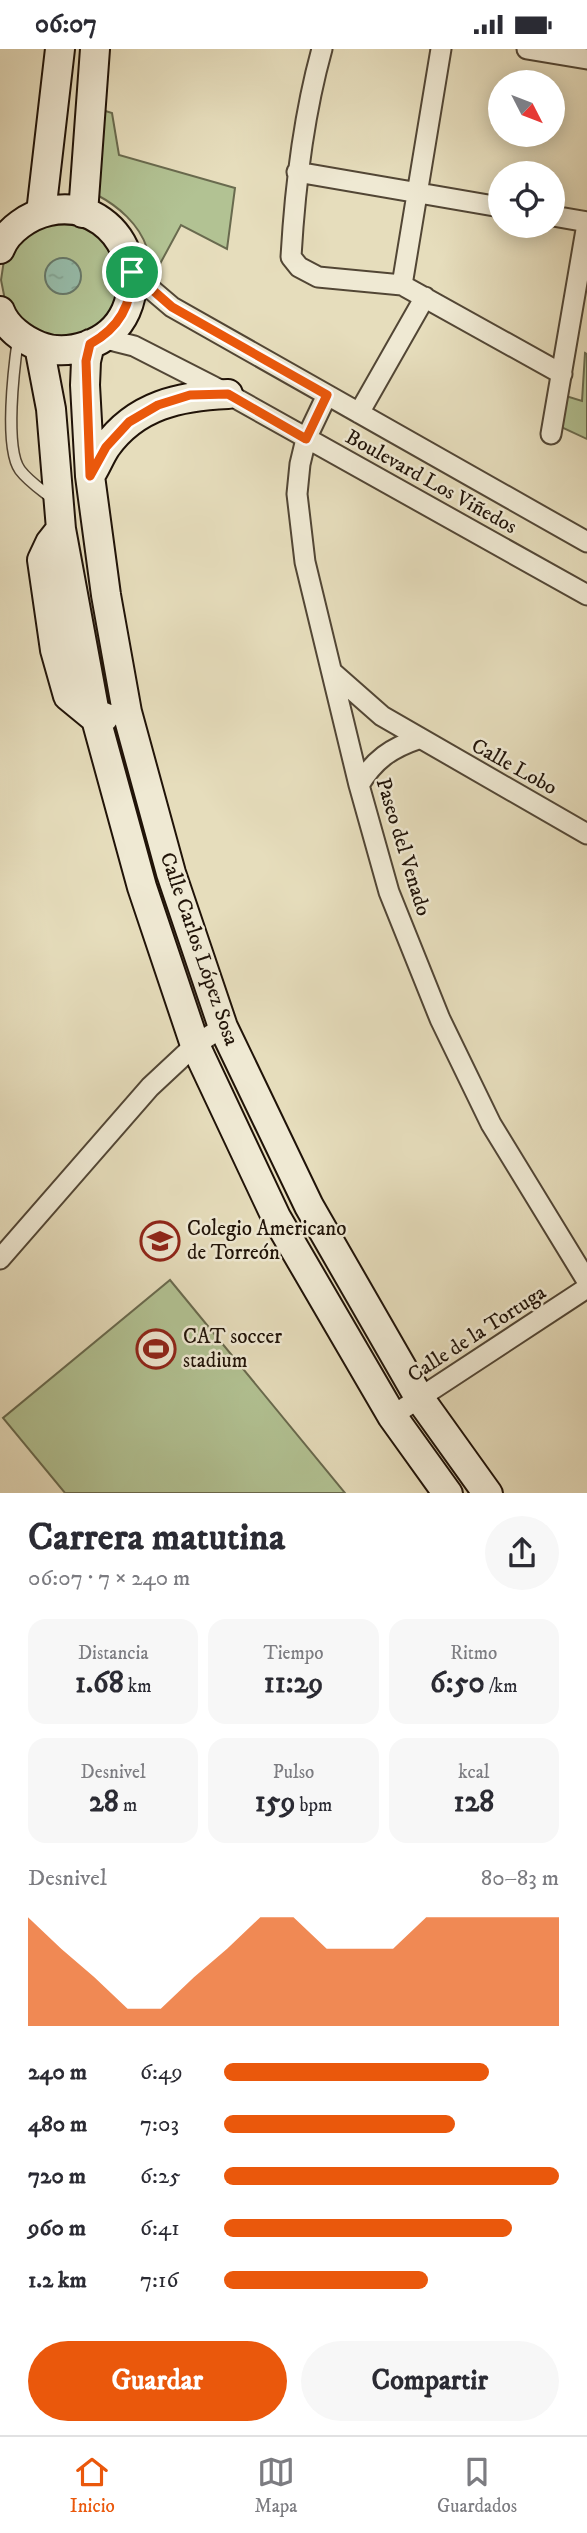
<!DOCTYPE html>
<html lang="es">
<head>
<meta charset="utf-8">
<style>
	body { margin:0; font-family:"IM FELL DW Pica",serif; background:#f7f7f7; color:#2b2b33; height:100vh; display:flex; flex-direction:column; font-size:26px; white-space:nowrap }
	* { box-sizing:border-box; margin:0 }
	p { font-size:23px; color:#7c7c81 }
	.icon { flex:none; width:38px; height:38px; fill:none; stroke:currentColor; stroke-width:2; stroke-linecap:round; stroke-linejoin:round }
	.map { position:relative; height:1444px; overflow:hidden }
	.side { display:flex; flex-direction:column; background:#fff; flex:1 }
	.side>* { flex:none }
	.needle { width:46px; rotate:132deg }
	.tools { position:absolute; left:488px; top:21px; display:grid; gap:14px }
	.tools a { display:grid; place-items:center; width:77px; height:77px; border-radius:50%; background:#fff; box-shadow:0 4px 18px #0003; font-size:35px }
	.pin { position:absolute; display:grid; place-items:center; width:60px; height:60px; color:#fff; margin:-30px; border:4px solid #fff; border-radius:50%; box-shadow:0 2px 7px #0007 }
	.round { display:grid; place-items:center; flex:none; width:74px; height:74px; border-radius:37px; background:#f7f7f7 }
	.overview { display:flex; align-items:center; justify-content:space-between; height:119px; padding:0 28px }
	h1 { font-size:38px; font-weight:700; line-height:52px }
	.stats { display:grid; grid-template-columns:repeat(3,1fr); gap:10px; height:119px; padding:7px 28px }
	.stats div { display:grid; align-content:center; border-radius:18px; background:#f7f7f7; text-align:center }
	.stats b { font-size:30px; font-weight:700 }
	.stats small { font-size:19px; font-weight:400 }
	.stats p { font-size:19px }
	.chart { height:196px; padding:14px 28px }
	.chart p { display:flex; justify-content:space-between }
	.chart svg { width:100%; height:126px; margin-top:7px; fill:#ea580c; opacity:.7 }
	.action { display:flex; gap:14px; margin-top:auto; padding:14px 28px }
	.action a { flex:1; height:80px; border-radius:42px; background:#ea580c; color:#fff; font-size:28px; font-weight:700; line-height:80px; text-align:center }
	.action a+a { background:#f7f7f7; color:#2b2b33 }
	ul { padding:0 28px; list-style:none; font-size:23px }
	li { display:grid; grid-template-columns:112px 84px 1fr; align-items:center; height:52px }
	li i { height:18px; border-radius:9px; background:#ea580c }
	.status { display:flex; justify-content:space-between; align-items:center; height:49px; padding:0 35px; background:#fff; direction:ltr }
	.status svg { height:19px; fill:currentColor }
	.menu { display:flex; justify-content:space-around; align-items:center; height:98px; border-top:2px solid #e1e1e2; background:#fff; font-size:19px; color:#7c7c81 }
	.menu a { display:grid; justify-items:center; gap:4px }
	.menu .current { color:#ea580c }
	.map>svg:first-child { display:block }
	.park { fill:#b2c293; stroke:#696a4e; stroke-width:2 }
	.water { fill:url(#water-ripples); stroke:#67796a; stroke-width:2 }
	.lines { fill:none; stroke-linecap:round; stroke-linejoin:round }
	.lane-casing { stroke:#524635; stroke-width:13 }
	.street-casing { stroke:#524635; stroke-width:23 }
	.secondary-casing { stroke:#201308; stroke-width:32 }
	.lane { stroke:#efe9d3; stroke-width:10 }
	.street { stroke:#efe9d3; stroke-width:19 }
	.secondary { stroke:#efe9d3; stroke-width:28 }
	.route-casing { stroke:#fff; stroke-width:14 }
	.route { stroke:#ea580c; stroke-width:9 }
	.labels { text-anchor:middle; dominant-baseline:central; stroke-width:5; stroke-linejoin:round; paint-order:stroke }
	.street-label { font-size:21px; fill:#201308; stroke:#efe9d3 }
	.poi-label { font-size:21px; fill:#201308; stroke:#efe9d3; text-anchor:start }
</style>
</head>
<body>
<div class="status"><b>06:07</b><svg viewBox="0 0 49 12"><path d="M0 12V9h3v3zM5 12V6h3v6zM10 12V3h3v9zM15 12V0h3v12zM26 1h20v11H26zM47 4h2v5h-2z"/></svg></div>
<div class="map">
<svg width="587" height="1445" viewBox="0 0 587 1445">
	<defs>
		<pattern id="water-ripples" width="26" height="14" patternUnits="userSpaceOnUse" patternTransform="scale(1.75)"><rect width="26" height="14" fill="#97bdab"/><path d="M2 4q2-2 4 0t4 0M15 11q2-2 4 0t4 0" fill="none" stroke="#82a292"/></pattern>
	</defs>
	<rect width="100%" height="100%" fill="#e6ddbc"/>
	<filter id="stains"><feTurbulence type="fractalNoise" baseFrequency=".00286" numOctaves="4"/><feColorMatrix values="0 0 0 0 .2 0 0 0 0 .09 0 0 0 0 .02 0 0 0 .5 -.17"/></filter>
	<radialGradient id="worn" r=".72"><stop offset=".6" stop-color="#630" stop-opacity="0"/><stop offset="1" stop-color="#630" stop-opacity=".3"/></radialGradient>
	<!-- park -->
	<path class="park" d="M99,60l13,4 7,42 116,33 -8,61 -46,-24 -27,50c-7,-9 -4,-17 -7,-27 -8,-24 -29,-42 -50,-53z
		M47,171l39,2 30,27 7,39 -19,35 -36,17 -39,-9 -24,-31 -4,-20 3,-20 10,-18z
		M585,304l2,1v85l-26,-12 5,-31 16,5z
		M170,1231l175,213h-280l-62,-75z"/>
	<!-- water -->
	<path class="water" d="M45 227a18 18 0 1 1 36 0a18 18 0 1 1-36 0Z"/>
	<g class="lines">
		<!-- lane casing -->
		<g class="lane-casing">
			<path id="lane" d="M18,290c-4,28 -14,109 2,131 9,12 22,20 33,29"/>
		</g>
		<!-- street casing -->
		<g class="street-casing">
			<path id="street" d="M322,0c-19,68 -27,138 -31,208l8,10 19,10 84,8 160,89
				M527,0l60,10
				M297,123l203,35
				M553,167l34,6
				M132,224l40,34 415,235
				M402,236l39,-236
				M102,289l32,8 94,48 359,201
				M327,346l-21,44 -6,25 -3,30 8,68 54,223 30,107 51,127 51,105 96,157
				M359,364l66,-116
				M551,385l36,-210
				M332,623l50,44 205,118
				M359,736c15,-25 32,-37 59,-46
				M0,1210l150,-172 45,-42 28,-18
				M392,1367l195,-128"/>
		</g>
		<!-- secondary casing -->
		<g class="secondary-casing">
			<path id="secondary" d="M41,164l19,-164
				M83,164l12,-164
				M0,200c7,-19 30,-34 49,-38 84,-17 117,108 37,135 -15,5 -32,6 -47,0 -16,-6 -33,-19 -39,-35
				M90,295l-4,17 -1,24 5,91 16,119 21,117 44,161 52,154 86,179 111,193 68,95
				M39,297l12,63 10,120 35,190 46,168 53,158 81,172 116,199 56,78
				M90,427c6,-9 10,-20 16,-29 30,-42 74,-51 122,-53
				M61,480l-11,14 -8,17 13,90 13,46 28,23 8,-2"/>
		</g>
		<!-- lane -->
		<use href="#lane" class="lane"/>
		<!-- street -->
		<use href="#street" class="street"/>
		<!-- secondary -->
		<use href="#secondary" class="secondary"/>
	</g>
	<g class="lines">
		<!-- route casing -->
		<g class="route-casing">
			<path id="route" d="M132,223l40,35 155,88 -21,44 -78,-45 -38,1 -32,10 -29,17 -23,25 -16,29 -4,-115 4,-17c29,-16 42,-39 42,-72z"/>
		</g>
		<!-- route -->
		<use href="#route" class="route"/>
	</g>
	<!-- icons -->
	<defs>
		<g id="school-ring" transform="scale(2.0125)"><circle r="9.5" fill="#efe9d3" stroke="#8f2418" stroke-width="1.5"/><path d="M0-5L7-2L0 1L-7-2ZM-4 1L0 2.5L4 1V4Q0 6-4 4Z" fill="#8f2418"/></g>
		<g id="stadium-ring" transform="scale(2.0125)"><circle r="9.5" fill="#efe9d3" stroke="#8f2418" stroke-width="1.5"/><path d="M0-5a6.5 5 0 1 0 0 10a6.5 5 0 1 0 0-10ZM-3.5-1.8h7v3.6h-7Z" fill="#8f2418"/></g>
	</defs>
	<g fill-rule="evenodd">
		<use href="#school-ring" x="160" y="1192"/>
		<use href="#stadium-ring" x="156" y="1300"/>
	</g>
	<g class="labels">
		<!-- street labels -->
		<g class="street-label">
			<text transform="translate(431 433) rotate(29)">Boulevard Los Viñedos</text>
			<text transform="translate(514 718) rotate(29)">Calle Lobo</text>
			<text transform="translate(403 798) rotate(73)">Paseo del Venado</text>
			<text transform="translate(199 900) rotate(71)">Calle Carlos López Sosa</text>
			<text transform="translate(477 1285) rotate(-33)">Calle de la Tortuga</text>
		</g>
		<!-- poi labels -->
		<g class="poi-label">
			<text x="187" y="1180">Colegio Americano<tspan x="187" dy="24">de Torreón</tspan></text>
			<text x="183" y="1288">CAT soccer<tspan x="183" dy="24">stadium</tspan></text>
		</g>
	</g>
	<rect width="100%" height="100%" filter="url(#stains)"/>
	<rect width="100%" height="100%" fill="url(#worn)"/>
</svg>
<div class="tools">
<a><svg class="needle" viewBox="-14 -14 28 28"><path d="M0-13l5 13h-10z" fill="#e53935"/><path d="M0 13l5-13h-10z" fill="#7c7c81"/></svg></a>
<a><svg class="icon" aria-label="locate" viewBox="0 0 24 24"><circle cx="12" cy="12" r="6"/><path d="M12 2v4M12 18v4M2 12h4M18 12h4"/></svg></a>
</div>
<div class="pin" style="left:132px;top:223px;background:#1e9e55"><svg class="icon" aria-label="arrive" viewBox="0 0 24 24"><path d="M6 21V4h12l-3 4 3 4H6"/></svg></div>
</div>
<section class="side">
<div class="overview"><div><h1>Carrera matutina</h1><p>06:07 · 7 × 240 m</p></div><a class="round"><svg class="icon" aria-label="share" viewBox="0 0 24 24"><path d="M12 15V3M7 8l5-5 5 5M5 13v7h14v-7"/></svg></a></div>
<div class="stats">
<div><p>Distancia</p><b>1.68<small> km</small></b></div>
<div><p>Tiempo</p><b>11:29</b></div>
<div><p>Ritmo</p><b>6:50<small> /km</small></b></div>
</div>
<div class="stats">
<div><p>Desnivel</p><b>28<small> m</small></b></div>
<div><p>Pulso</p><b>159<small> bpm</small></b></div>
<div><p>kcal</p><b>128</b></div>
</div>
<div class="chart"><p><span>Desnivel</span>80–83 m</p>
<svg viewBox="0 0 160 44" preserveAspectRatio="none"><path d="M0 44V6L10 17L20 27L30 38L40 38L50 27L60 17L70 6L80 6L90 17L100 17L110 17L120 6L130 6L140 6L150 6L160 6V44z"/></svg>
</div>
<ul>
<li><b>240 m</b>6:49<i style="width:79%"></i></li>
<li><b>480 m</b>7:03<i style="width:69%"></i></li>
<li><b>720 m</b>6:25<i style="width:100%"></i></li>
<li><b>960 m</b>6:41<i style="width:86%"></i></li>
<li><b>1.2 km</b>7:16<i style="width:61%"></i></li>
</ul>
<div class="action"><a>Guardar</a><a>Compartir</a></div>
</section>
<nav class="menu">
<a class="current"><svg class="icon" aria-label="home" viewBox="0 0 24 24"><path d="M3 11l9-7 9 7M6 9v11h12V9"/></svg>Inicio</a>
<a><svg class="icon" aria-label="map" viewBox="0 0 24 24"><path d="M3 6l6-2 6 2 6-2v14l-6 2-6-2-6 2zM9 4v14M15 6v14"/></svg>Mapa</a>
<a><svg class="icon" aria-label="saved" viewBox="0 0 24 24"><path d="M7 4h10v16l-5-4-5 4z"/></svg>Guardados</a>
</nav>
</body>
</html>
